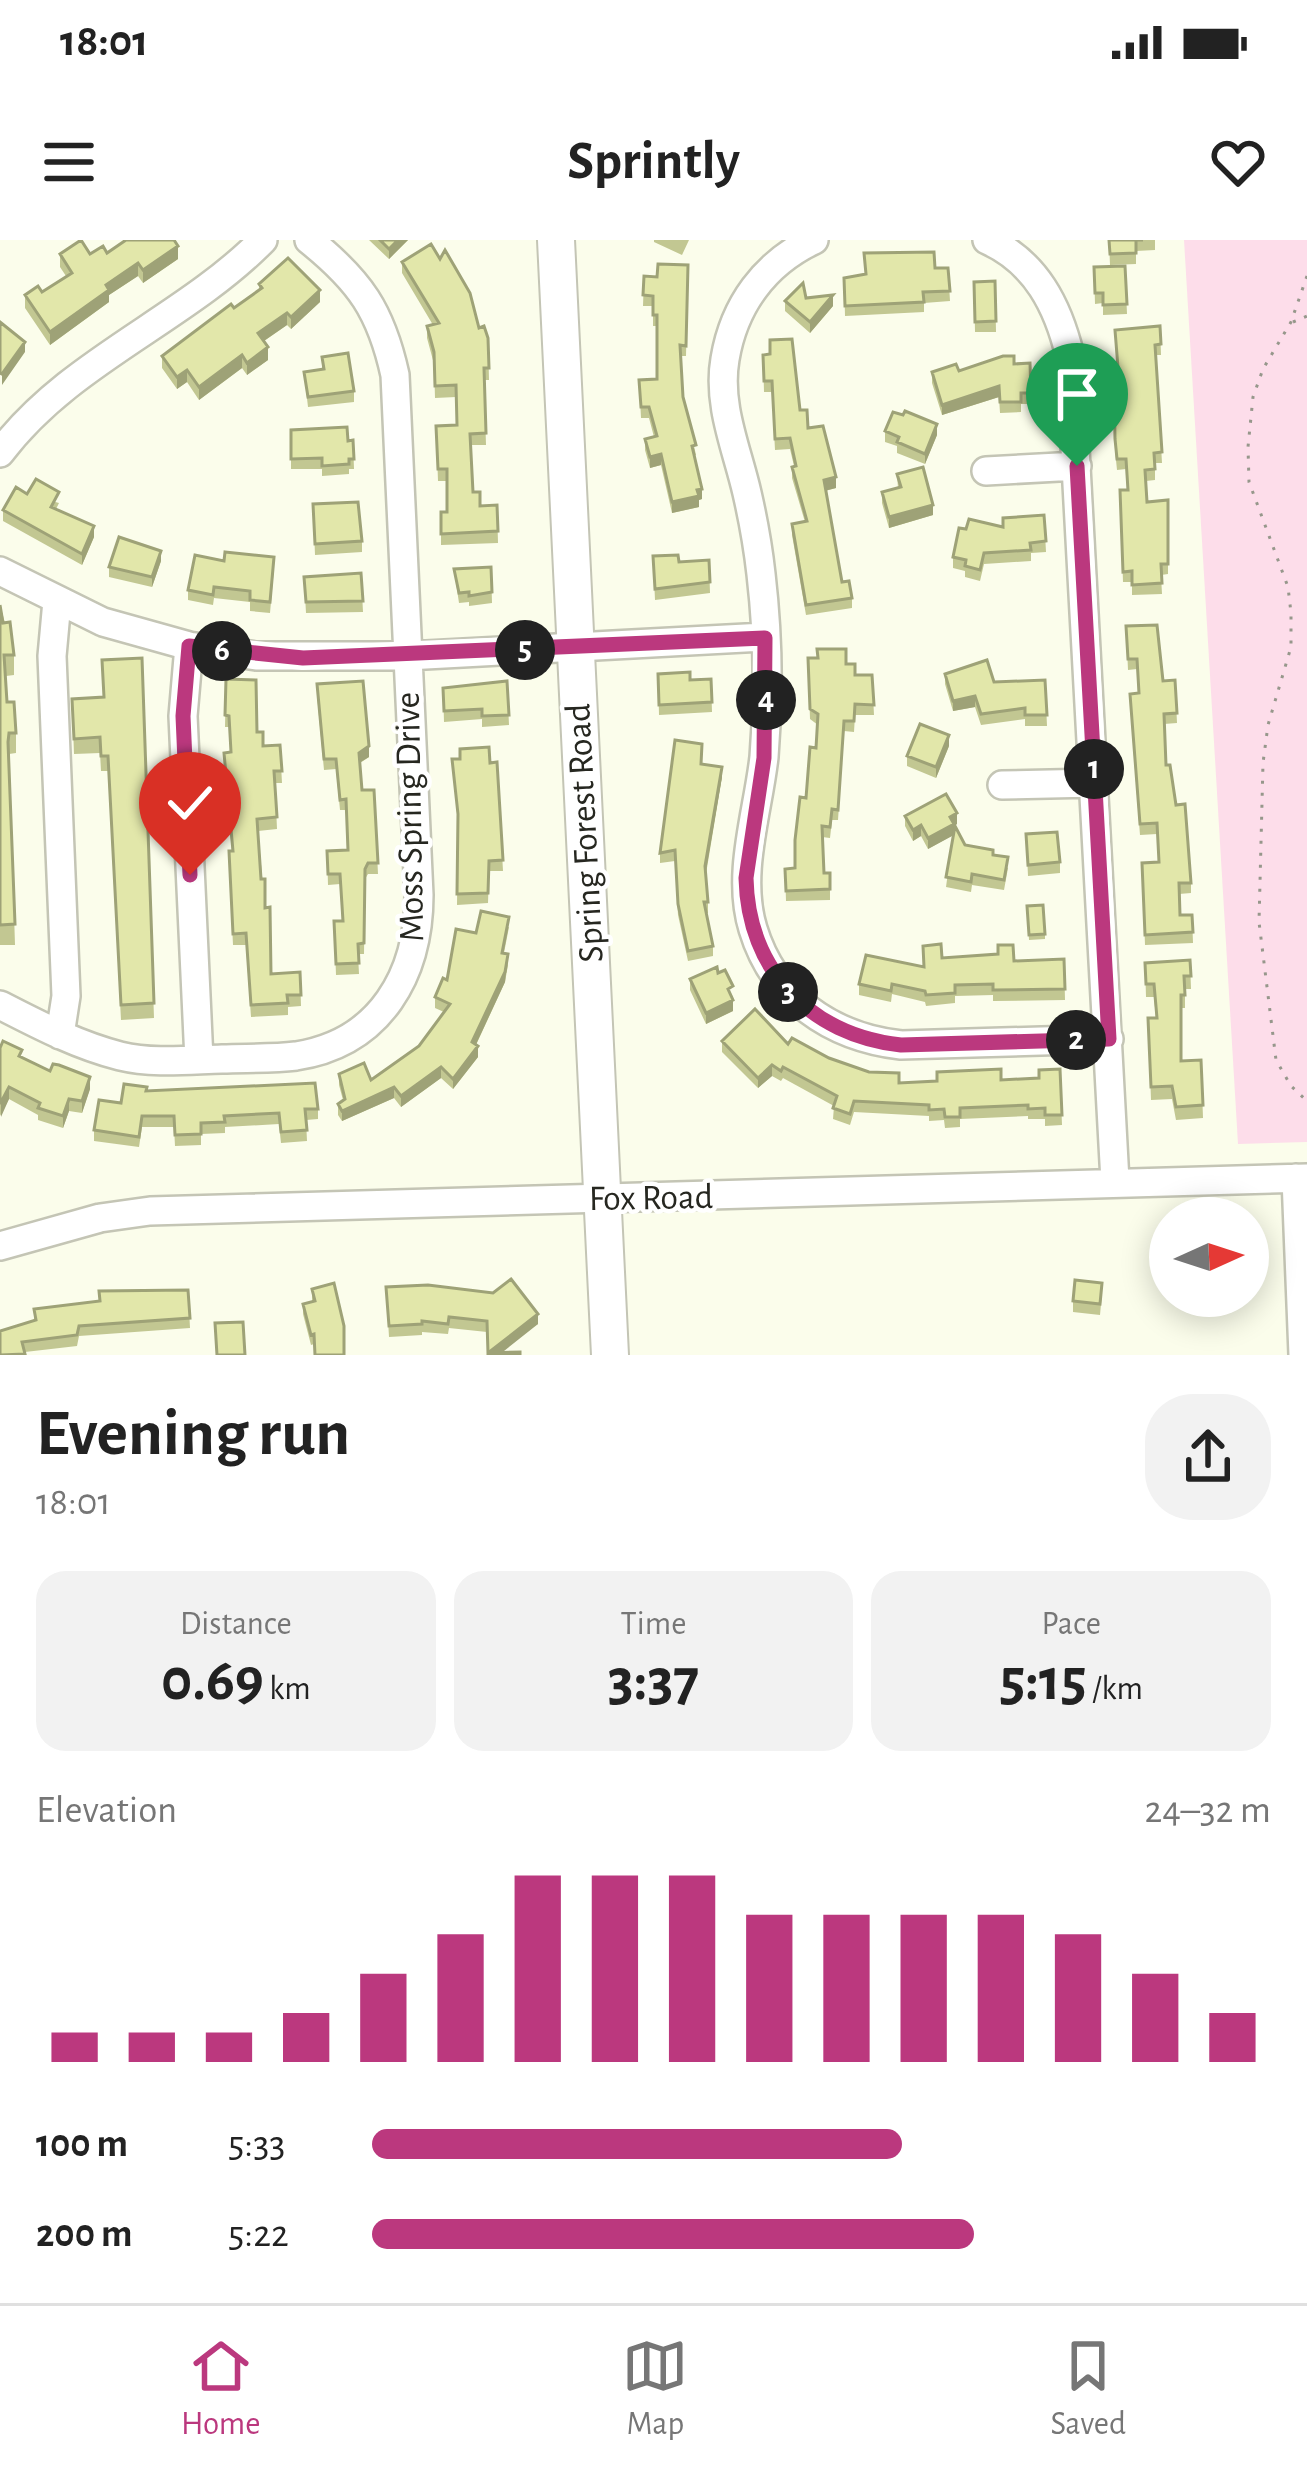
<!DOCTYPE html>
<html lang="en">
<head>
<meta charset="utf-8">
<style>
	body { margin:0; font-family:"Alegreya Sans",sans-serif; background:#f2f2f2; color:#222; height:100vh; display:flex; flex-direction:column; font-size:45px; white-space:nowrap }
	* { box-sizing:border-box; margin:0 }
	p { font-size:39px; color:#767676 }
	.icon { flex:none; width:66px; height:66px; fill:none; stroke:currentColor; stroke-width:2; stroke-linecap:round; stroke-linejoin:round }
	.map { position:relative; height:1115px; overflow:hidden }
	.details { display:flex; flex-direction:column; background:#fff; flex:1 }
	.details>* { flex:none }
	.needle { width:78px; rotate:87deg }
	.fabs { position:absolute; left:1149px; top:957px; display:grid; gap:24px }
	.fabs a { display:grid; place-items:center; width:120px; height:120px; border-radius:50%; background:#fff; box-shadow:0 6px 30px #0003; font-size:60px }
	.pin { position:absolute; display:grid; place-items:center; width:102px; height:102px; color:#fff; margin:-123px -51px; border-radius:50% 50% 50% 0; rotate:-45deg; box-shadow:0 0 12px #0007 }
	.pin .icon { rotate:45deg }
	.km { position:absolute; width:60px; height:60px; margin:-30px; border-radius:50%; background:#222; color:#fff; font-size:33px; line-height:60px; text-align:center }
	.round { display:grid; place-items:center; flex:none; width:126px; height:126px; border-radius:48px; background:#f2f2f2 }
	.headline { display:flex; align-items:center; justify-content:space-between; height:204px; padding:0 36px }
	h1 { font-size:66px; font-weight:700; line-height:90px }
	.metrics { display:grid; grid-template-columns:repeat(3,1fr); gap:18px; height:204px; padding:12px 36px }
	.metrics div { display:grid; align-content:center; border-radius:30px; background:#f2f2f2; text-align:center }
	.metrics b { font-size:60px; font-weight:700 }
	.metrics small { font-size:33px; font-weight:400 }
	.metrics p { font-size:33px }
	.chart { height:336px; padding:24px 36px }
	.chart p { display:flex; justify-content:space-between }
	.chart svg { width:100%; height:216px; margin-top:12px; stroke:#bb387e; stroke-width:6 }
	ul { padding:0 36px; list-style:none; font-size:39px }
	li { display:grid; grid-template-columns:192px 144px 1fr; align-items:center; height:90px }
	li i { height:30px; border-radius:15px; background:#bb387e }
	.status { display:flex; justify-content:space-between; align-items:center; height:84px; padding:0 60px; background:#fff; direction:ltr }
	.status svg { height:33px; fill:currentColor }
	header { display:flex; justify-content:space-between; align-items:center; height:156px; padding:0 36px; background:#fff; font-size:54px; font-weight:700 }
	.dock { display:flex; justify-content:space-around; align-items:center; height:168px; border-top:3px solid #e0e0e0; background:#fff; font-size:33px; color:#767676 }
	.dock a { display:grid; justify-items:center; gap:6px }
	.dock .on { color:#bb387e }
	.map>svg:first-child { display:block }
	.green { fill:#fdddea }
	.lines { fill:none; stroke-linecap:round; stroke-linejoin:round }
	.minor-casing { stroke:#c4c5b5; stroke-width:32 }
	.major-casing { stroke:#c4c5b5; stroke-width:40 }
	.path { stroke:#96978b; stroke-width:3; stroke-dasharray:3 9; stroke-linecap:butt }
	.minor { stroke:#fff; stroke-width:27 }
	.major { stroke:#fff; stroke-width:36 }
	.wall { fill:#c2c792 }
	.shaded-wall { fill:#9ea277 }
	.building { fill:#e2e7aa; stroke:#9ea277; stroke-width:3 }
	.route-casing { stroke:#fff; stroke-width:24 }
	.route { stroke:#bb387e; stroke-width:15 }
	.labels { text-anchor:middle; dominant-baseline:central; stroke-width:9; stroke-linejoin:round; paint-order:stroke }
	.street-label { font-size:36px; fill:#262720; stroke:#fff }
</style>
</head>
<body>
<div class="status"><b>18:01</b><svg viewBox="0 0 49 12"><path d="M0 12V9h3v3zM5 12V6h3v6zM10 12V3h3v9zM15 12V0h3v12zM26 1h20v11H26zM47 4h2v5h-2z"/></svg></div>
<header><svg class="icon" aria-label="menu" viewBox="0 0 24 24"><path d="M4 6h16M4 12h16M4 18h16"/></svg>Sprintly<svg class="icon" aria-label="heart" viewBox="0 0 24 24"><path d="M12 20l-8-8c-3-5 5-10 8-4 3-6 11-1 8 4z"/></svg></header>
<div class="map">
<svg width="1307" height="1115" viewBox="0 0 1307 1115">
	<rect width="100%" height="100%" fill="#fbfdeb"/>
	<!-- green -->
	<path class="green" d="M1184,0h123v902l-69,2z"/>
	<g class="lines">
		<!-- minor casing -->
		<g class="minor-casing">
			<path id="minor" d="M814,0c-49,23 -80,65 -89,119 -8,46 12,90 22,134 6,26 11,54 14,81 7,60 8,123 3,183 -6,55 -28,117 -11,172 21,69 78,108 148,116l208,-6
				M987,0c49,22 71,66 83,116l45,825
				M0,213c69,-92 183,-132 263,-213
				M986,231l91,-5
				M0,331l103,51 86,24 67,10h151l358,-19
				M57,361l-5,55 14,340 -6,39
				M189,406l-6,70 16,344
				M1002,545l93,-2
				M0,765c39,20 77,40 120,51 33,8 68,4 102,3 24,-1 50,0 74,-3 85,-13 123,-82 123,-161l-24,-520c-14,-64 -35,-94 -86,-135
				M1296,938l7,177
				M0,1006l100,-28 50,-7 1157,-33"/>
		</g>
		<!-- major casing -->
		<g class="major-casing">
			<path id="major" d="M556,0l54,1115"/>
		</g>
		<!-- path -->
		<path class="path" d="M1307,36l-16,46 -28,47 -10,28 -5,50 1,35 39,105 3,26v34l-23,78 -5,38 -4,159 17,138 15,26 16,15
			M1293,82l14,-6"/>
		<!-- minor -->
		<use href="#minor" class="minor"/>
		<!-- major -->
		<use href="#major" class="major"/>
	</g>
	<!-- wall -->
	<path class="wall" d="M369,0h39l-19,19z
		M654,0h35l-7,15 -28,-13z
		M1109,0h46v10l-19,1v13l-26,1z
		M107,13l71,6 -35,24 -5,-7 -29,19v7l-59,43 -25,-37v-13l17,-3 24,-16 -6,-9v-13z
		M402,22l77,66 9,10 1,42h-5l2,65h-16l3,47 7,14 17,-1 1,38 -57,2v-33h6v-31h-9l-2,-55 21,-1 -1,-28 -21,1 -1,-34 -7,-26v-12l6,-1 -31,-52z
		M688,25l-2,91h-5l2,41 13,58 -2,1 8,43 -3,1v7l-27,6 -11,-48 -11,3 -5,-18v-11l9,-2 -5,-19h-8l-2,-38 18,-1v-53h-4v-20h-10l1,-30 13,1z
		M1125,26l2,48 -24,1v-12l-8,1 -1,-37z
		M948,28l2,33 -26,2v9l-79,4 -1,-38z
		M995,41l1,51h-21l-1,-50z
		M259,44l61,18 -29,27 -4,-4 -23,16 4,19 -21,15 -5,-7 -43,32 -12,-18 -10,7 -15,-21v-12l97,-66z
		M806,58l27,8 -23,27 -25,-22v-10z
		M1160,86l1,29h-5l6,108h-7v17l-9,1 1,21 21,-2v74l-7,1 1,19 -30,1v-13h-9l-3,-92h7l-1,-21 -9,1 -2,-20 -1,-70h4l-3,-40z
		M763,115l37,55 36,78 -11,3 17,91 10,16v10l-46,7 -14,-80v-11l13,-2 -13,-44v-11l2,-1 -4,-17 -15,1 -3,-58h-8z
		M322,117l32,34v11l-46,5 -4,-35 18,-3z
		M1030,123l1,41h-10v8l-21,1 -1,-16 -57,18 -10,-32v-11z
		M291,190l62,10 1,29h-5v5l-27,2v-7h-31z
		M885,191l52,4 -12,29 -28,-11v-7l-12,-4z
		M897,234l36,41 -44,13 -7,-25v-11l16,-4z
		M27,254l32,9 -3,6 38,28 -12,28 -79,-44v-11z
		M313,264l49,37v11l-47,3z
		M1044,275l2,37 -15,1v8l-47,3 -4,17 -15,-4v-6l-12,-3v-11l13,-28 37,-2z
		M653,316l26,6 30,-2 1,33 -55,7z
		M161,321l-9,26 -43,-10v-10z
		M224,321l50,7 -4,45 -20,-2v-9l-36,-4 -1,7 -25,-5v-10z
		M491,327l1,36 -23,3v-4l-10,1 -5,-34z
		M361,333l2,39 -57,1 -2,-36z
		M0,365l14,50v20l-8,1 1,26 9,31v20l-7,1 6,191h-15z
		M1126,386l37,55 12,-1 2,43 -13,1 2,41 25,118v10l-12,1 1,21h12l1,28 -48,2 -3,-82 17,-1 -2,-28 -17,1 -10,-131 8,-11 -1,-24 -9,1z
		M142,418l12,360 -33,2 -13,-249h-7l-1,-18 -26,1 -2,-55 31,-2z
		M808,418l38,6 9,11h17l2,40h-19l-1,17 -10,-1 -6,89h-6l-2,18 -8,-1 2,36h6v27l-44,1 -1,-32 10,-1 21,-120 2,-23 -8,-6z
		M658,434l32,6 21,-1 1,33 -53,3z
		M945,434l49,8 51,-2 2,46h-22v-7l-44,6 -6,-18 -22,4 -8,-27z
		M226,439l31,53 6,14 17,-1 2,38h-7l2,46 -19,2 13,143 29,-2 1,34 -13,1v8l-37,2 -5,-72h-13l-4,-82 3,-12 -8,-86v-12h7l-2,-26h-4z
		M507,441l2,44 -27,2v-8l-38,3 -1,-34z
		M317,455l52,62 -9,6 2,27h12l4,84h-10l-3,5 -1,75h-6l1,20 -23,1 -2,-54h8l-2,-37 -12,1 -1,-34 20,-1 -1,-40h-6l-4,-41 -12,1z
		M949,506l-13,32 -29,-12v-10z
		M452,519l45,3 6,109h-14l-1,32 -31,2 1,-82z
		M701,524l21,13 -16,97 2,28v11h-2l7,33v10l-25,5 -10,-46 -3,-54 -15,2v-10z
		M905,576l52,8 -3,2v7l11,12 28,10 15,13 -4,22 -32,-5 -1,7 -25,-5 7,-52 -25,14 -7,-13 -8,5 -8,-15z
		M1026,594l34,28v11l-32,3z
		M1027,666l18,28v5l-16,1z
		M509,687l-5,26 4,12 -3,17 -29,63 2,12 -25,32 -12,-11 -40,29 -7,-9 -52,23 -4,-6v-11l5,-4 -4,-15v-11l32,6 48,-34 25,-34 -9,-4v-11l41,-64z
		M942,718l72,3 50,-2 1,41 -72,1v-6l-38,1v7l-29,3 -1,-4 -33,-8 -1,8 -32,-7v-11l64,-17z
		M1190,720l1,29h-6v19h-4v53l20,-1 2,58 -27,2 -4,-21 -21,1 -3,-82h8l-2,-21h-8l-1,-34z
		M718,733l15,24v14l-27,13 -16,-34v-11z
		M722,801l66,3 111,39 140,-5 21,-9 2,56 -17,1v-7h-17v-3l-68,3v8l-15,1 -1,-8 -15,1v-5l-75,-4 -4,13 -17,-6 1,-13 -51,-28 -2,3 -9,-5 -14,12 -36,-36z
		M0,808l90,41 -8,24 -13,-2 -6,17 -25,-8v-5l-29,-16 -9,17z
		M121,863l197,6v10l-12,1 1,21 -26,2 -2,-19 -54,3v6l-24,1v11l-26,1 -1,-19h-32l-3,20 -45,-6v-11z
		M386,1047l152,37 -50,31 -1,-23 -38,-4 -1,6 -26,-2v3l-33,2z
		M312,1049l32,66 -30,-11 -3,1 -8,-31v-10l9,-2z
		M188,1050l2,38 -111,8 -2,10 -52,6v3h-25l34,-34v-12z
		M1102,1053l-2,22 -27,-3v-11z"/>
	<!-- shaded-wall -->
	<path class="shaded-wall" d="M398,0h10l-19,19v-10z
		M178,6v13l-35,24v-13z
		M138,23v13l-29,19v7l-59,43v-13l56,-47z
		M320,50v12l-29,27v-12z
		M833,55v11l-23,27v-11z
		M287,73v12l-29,20v-12z
		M25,102v10l-23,33v-11z
		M268,107v13l-21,15v-12z
		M242,115v13l-43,32v-13z
		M187,130v12l-10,7v-12z
		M999,146v11l-57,18v-10z
		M937,184v11l-12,29v-10z
		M661,214v11l-11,3v-11z
		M836,237v11l-12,3v-11z
		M702,249v10l-3,1v7l-27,6v-11z
		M933,265v10l-44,13v-11z
		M94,286v11l-12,28v-11z
		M161,311v10l-9,26v-10z
		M975,456v11l-22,4v-10z
		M949,495v11l-13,32v-11z
		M369,506v11l-10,6v-10z
		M722,527v10l-17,100v-11z
		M957,573v11l-3,2v9l-26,14v-11l22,-21z
		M921,585v11l-8,5v-11z
		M508,714l-3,28 -33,71v-11z
		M733,760v11l-27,13v-11z
		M478,806v11l-25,32v-10z
		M772,825v11l-14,12v-10z
		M441,827v11l-40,29v-11z
		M90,837v12l-8,24v-12z
		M9,847v12l-8,18v-13z
		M394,847v11l-52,23v-10z
		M69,859v12l-6,17v-12z
		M538,1074v10l-39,31 -11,-2z"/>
	<!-- building -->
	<path class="building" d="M81,0l9,14 13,-8 4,7 19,-13h48l4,6 -35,24 -5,-7 -32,22 3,5 -59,42 -25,-37 13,-9 4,6 30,-19 -12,-19z
		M380,0h18l-9,9z
		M1109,0h34h-7v13l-26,1z
		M431,4l9,15 5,-9 25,43 9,35 5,-2 4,12 1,30h-5l2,65 -16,1 3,58h7v14l17,-1 1,26 -57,3v-22h6v-43h-9l-2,-43 21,-1 -1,-40 -21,1 -1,-34 -7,-26 12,-3 -37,-61z
		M934,12l1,16h13l2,23 -27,1 1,10 -79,4 -1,-28 22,-4 -2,-21z
		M288,18l32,32 -29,27 -4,-4 -29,20 10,14 -21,16 -5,-8 -43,32 -12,-17 -10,7 -15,-21 69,-52 3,4 28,-20 -3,-4z
		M658,24l30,1 -2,81 -6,-1 3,52 13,48 -4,1 10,43 -5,1 2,6 -27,6 -11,-48 -11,3 -5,-18 12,-3 -8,-29h-8l-2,-27 18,-1v-64h-4v-19l-10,-1 1,-19 13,1z
		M1125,26l2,38 -24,1v-12h-8l-1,-26z
		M995,41l1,40 -21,1 -1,-40z
		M803,43l3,15 27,-3 -23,27 -25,-21z
		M0,82l25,20 -23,32 -2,-1z
		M1160,86l1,18 -6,1 7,107 -8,1 1,16 -10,1 2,32 21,-2v64h-7l1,19 -30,2v-14l-9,1 -3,-82h8l-2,-31h-9l-2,-20 -1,-59h5l-4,-50z
		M792,99l8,71h7l1,18 15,-2 13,51 -12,3 18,102 7,-1 3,17 -46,7 -14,-81 15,-3 -15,-54 4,-1 -6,-28 -15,1 -3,-58h-8l-1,-26 7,-1v-14z
		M348,113l6,38 -46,6 -4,-25 20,-3 -2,-12z
		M1003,116h11v8l16,-1 1,30h-10v9h-21l-1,-16 -57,19 -10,-33 24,-8 3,7z
		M905,171l32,13 -12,30 -28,-12 2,-5 -14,-6 8,-19 10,3z
		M347,187l1,14 5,-1 1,19h-5v5l-27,2v-8l-31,1v-29z
		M923,227l10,38 -44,12 -7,-25 19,-5 -4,-13z
		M36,239l23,13 -8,15 43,19 -12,28 -79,-44 13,-23 11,7z
		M358,262l4,39 -47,3 -2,-40z
		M1044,275l2,26 -16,2 1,7 -47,3 -4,17 -15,-4 1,-6 -13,-3 6,-29 7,1 3,-10 34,8v-9z
		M119,297l42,14 -9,26 -43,-10z
		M225,312l49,5 -4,45 -20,-2v-9l-36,-4 -1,8 -25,-5 7,-35 29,6z
		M678,315l1,7 30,-2 1,22 -55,7 -2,-33z
		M491,327l1,25 -23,4v-4l-10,1 -5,-24z
		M361,333l2,28 -57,1 -2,-25z
		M0,365l3,18 7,-1 4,33h-10l3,47h7l2,31h-7l-1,9 7,182 -15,1z
		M1157,385l6,56 12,-1 2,33 -13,1 2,51h4l6,40 9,-1 6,79h-12l1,32h12l1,17 -48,3 -3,-72 17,-1 -2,-39 -17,1 -10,-130 9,-1 -2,-34h-9l-2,-33z
		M817,409h29v15h9v11h17l2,30 -19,-1 -1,17h-10l-6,89 -6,-1 -2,18 -8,-1 2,47h6v16l-44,2 -1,-22 10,-1v-28l5,-43 6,1 4,-51 6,1 2,-34 -8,-5 -2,-51h10z
		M142,418l12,345 -33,2 -13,-249h-7l-1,-19 -26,2 -2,-40 32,-2 -2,-37z
		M987,420l7,22 51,-2 2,35h-22v-7l-44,6 -6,-18 -22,5 -8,-27z
		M690,432v8l21,-1 1,23 -53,3 -1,-31z
		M226,439l30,1 1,52h6v14l17,-1 2,26h-8l3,46 -20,2 4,60h4v29l5,-1 1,67 29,-2 1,23h-14l1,8 -37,2 -5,-72 -13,1 -4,-83h4l-9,-98 7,-1 -2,-36 -4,-1z
		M363,441l6,65 -10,7 3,37h12l4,73h-10l-3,6 -1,74 -6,1 1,19 -23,1 -2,-43h9l-3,-47h-12l-1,-23 21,-1 -2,-51 -6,1 -4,-41h-12l-7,-75z
		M507,441l2,34 -27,1v-7l-38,2 -1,-23z
		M920,484l29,11 -13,32 -29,-11z
		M675,500l27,4 -1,20 21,3 -17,99 3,36h-4l9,44 -25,5 -10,-47 -3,-54 -15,3z
		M489,507l1,16 7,-1 6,98 -14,1 -1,32 -31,1 1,-80 -6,-55h8v-10z
		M946,554l11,19 -7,4 4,7 -26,14 -7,-13 -8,5 -8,-14z
		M955,586l10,19 28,5v5l15,2 -4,23 -32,-6 -1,8 -25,-5z
		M1057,592l3,30 -32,3 -2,-31z
		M1043,665l2,29 -16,1 -2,-29z
		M481,671l28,6 -7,36 6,1 -3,18 -33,70 6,4 -25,33 -12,-12 -40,29 -7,-9 -52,24 -4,-7 7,-5 -6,-25 25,-11 7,17 48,-34 31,-42 -15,-7 8,-19 4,2 9,-51 20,4z
		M941,704l1,14 56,-4v-9h15l1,16 50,-2 1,30 -72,1v-6l-38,1v8l-29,2 -1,-4 -33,-7 -1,7 -32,-7 7,-29 58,12 -1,-21z
		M1190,720l1,16h-7l1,19h-4v66l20,-1 2,45 -27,2 -4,-21 -21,1 -3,-69h9l-3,-34h-8l-1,-21z
		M717,727l1,6 7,-3 8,16 -5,3 5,11 -27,13 -16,-34z
		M755,769l33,35 4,-6 37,20 40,14 30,1v10l38,-2v-9l64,-3v11l38,-2v-8l21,-1 2,46h-17v-7l-17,1v-4l-68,3v9h-15l-1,-8 -15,1v-5l-75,-4 -4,13 -17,-6 4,-12 -54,-29 -2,4 -9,-6 -14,13 -36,-37z
		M3,801l19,9 -3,6 31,15 3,-7 6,1 31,12 -8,24 -13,-2 -6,17 -25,-8 2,-5 -31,-16 -9,17v-56z
		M315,843l3,26h-13l2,21 -26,2 -2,-19 -55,3 1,6 -24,1v11l-26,1 -1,-19h-32l-3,21 -45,-7 5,-30 22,3 3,-19 23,3 -1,4z
		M511,1039l27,35 -50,39 -1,-32 -38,-4 -1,7 -26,-3v3l-33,2 -3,-39 42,-2 65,8z
		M1075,1040l27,3 -2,21 -27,-3z
		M334,1043l10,43v29h-29l-1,-21 -3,1 -8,-31 12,-3 -3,-12z
		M188,1050l2,28 -111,8 -2,9 -55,7 3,12 -25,1v-24l36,-11 -2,-11 66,-8 -1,-10z
		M243,1082l2,33h-28l-2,-32z
		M520,1112v3h-32v-2z"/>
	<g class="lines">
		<!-- route casing -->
		<g class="route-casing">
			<path id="route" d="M190,635l-7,-159 6,-70 114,12 462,-20 -1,120 -18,120c2,92 64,157 155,167l208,-6 -32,-573"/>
		</g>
		<!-- route -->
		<use href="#route" class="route"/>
	</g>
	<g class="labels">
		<!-- street labels -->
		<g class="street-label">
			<text transform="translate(410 577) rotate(-91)">Moss Spring Drive</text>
			<text transform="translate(585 593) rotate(-93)">Spring Forest Road</text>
			<text transform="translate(651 958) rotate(-1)">Fox Road</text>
		</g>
	</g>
</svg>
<div class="fabs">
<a><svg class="needle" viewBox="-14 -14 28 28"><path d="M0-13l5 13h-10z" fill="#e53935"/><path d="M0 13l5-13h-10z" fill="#767676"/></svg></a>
</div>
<div class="pin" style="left:1077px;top:226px;background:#1e9e55"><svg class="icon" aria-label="arrive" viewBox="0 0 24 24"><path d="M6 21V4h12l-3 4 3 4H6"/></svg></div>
<div class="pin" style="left:190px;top:635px;background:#d93025"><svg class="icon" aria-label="check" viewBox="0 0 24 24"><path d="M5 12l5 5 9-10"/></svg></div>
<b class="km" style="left:1094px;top:529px">1</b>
<b class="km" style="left:1076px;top:800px">2</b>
<b class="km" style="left:788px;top:752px">3</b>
<b class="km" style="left:766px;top:460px">4</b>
<b class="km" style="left:525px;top:410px">5</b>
<b class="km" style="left:222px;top:411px">6</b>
</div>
<section class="details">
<div class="headline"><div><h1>Evening run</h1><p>18:01</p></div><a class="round"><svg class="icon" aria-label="share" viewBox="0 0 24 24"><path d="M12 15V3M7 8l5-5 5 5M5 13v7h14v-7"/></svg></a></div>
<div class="metrics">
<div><p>Distance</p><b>0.69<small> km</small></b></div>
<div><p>Time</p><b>3:37</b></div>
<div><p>Pace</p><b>5:15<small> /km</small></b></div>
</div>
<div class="chart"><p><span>Elevation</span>24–32 m</p>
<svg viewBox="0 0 160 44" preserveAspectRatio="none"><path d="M5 44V38M15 44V38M25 44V38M35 44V34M45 44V26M55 44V18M65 44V6M75 44V6M85 44V6M95 44V14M105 44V14M115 44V14M125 44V14M135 44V18M145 44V26M155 44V34"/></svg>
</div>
<ul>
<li><b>100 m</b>5:33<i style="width:59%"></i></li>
<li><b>200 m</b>5:22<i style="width:67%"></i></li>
</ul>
</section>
<nav class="dock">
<a class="on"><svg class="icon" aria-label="home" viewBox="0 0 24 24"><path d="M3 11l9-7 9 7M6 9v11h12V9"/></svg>Home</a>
<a><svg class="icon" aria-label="map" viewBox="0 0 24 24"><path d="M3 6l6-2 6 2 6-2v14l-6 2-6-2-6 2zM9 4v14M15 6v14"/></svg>Map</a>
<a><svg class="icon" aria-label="saved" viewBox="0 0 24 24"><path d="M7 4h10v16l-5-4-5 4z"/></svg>Saved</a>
</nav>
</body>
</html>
